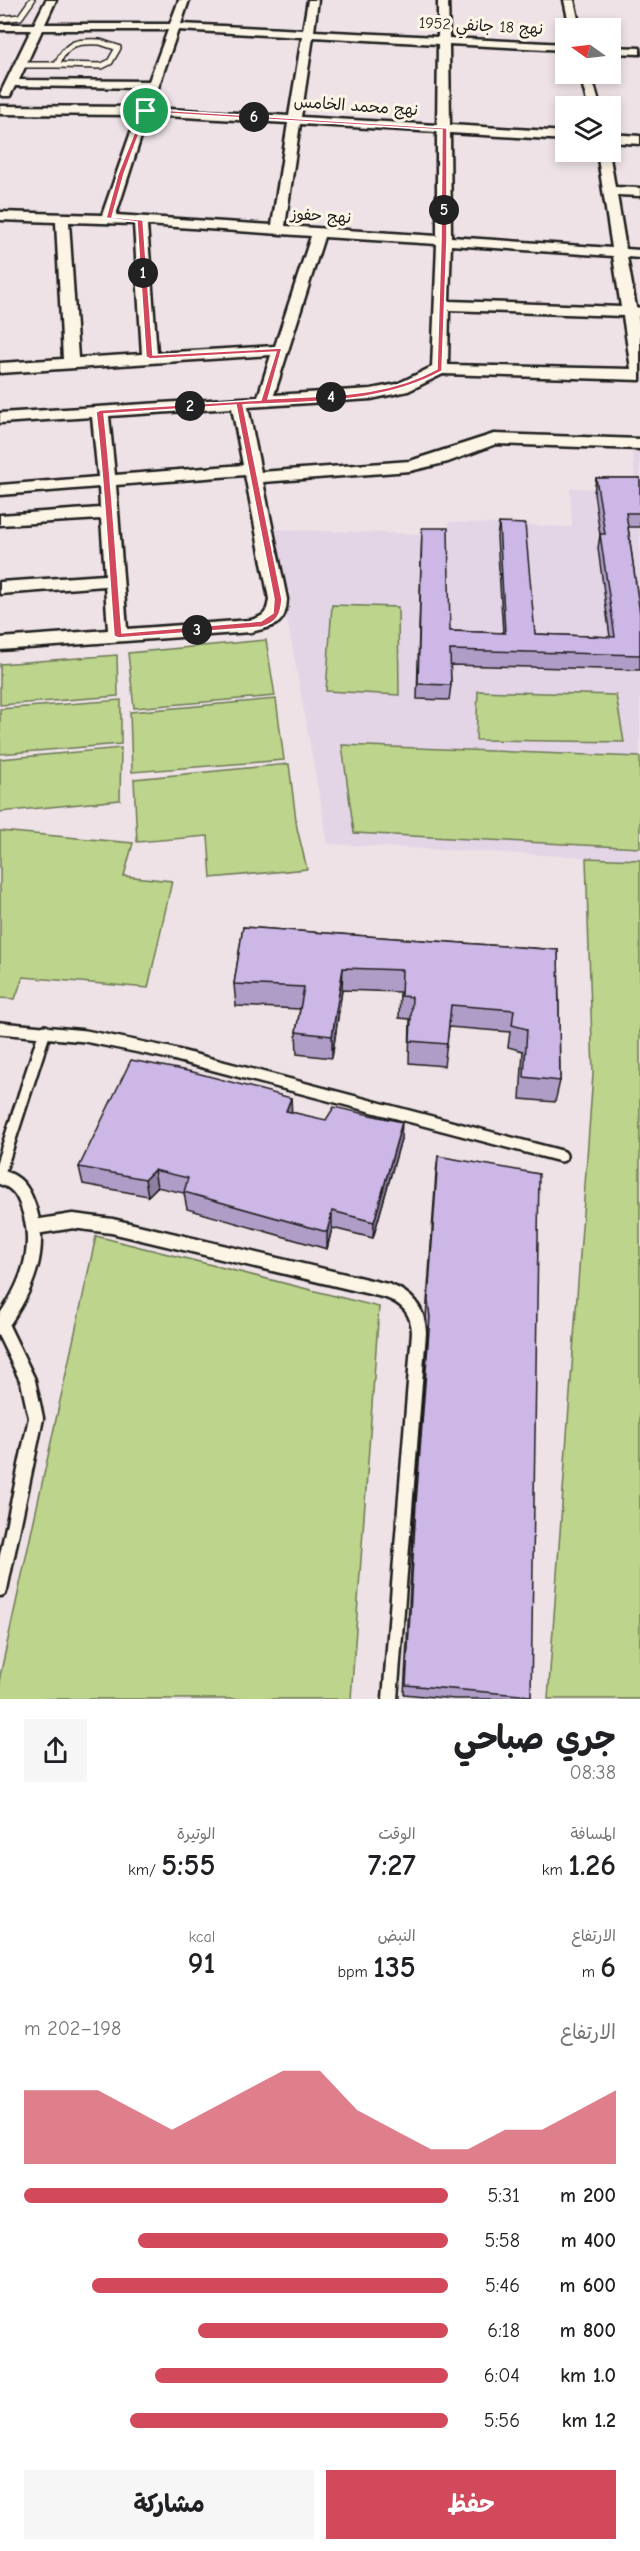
<!DOCTYPE html>
<html lang="ar">
<head>
<meta charset="utf-8">
<style>
	body { margin:0; font-family:"Comic Neue","Playpen Sans Arabic",sans-serif; background:#f6f6f6; color:#202124; direction:rtl; height:100vh; display:flex; flex-direction:column; font-size:22px; white-space:nowrap }
	* { box-sizing:border-box; margin:0 }
	p { font-size:20px; color:#757577 }
	.icon { flex:none; width:33px; height:33px; fill:none; stroke:currentColor; stroke-width:2; stroke-linecap:round; stroke-linejoin:round }
	.map { position:relative; height:1699px; overflow:hidden; direction:ltr }
	.panel { display:flex; flex-direction:column; background:#fff; flex:1 }
	.panel>* { flex:none }
	.needle { width:39px; rotate:284deg }
	.fabs { position:absolute; left:555px; top:18px; display:grid; gap:12px }
	.fabs a { display:grid; place-items:center; width:66px; height:66px; border-radius:0px; background:#fff; box-shadow:0 3px 9px #0003; font-size:30px }
	.pin { position:absolute; display:grid; place-items:center; width:51px; height:51px; color:#fff; margin:-26px; border:3px solid #fff; border-radius:50%; box-shadow:0 2px 6px #0007 }
	.km { position:absolute; width:30px; height:30px; margin:-15px; border-radius:50%; background:#222; color:#fff; font-size:16px; line-height:30px; text-align:center }
	.round { display:grid; place-items:center; flex:none; width:63px; height:63px; border-radius:0px; background:#f6f6f6 }
	.head { display:flex; align-items:center; justify-content:space-between; height:102px; padding:0 24px }
	h1 { font-size:33px; font-weight:700; line-height:45px }
	.stats { display:grid; grid-template-columns:repeat(3,1fr); gap:9px; height:102px; padding:6px 24px }
	.stats div { display:grid; align-content:center }
	.stats b { font-size:30px; font-weight:700 }
	.stats small { font-size:16px; font-weight:400 }
	.stats p { font-size:16px }
	.chart { height:168px; padding:12px 24px }
	.chart p { display:flex; justify-content:space-between }
	.chart svg { width:100%; height:108px; margin-top:6px; fill:#d1495b; opacity:.7 }
	.button { display:flex; gap:12px; margin-top:auto; padding:12px 24px }
	.button a { flex:1; height:69px; border-radius:0px; background:#d1495b; color:#fff; font-size:24px; font-weight:700; line-height:69px; text-align:center }
	.button a+a { background:#f6f6f6; color:#202124 }
	ul { padding:0 24px; list-style:none; font-size:20px }
	li { display:grid; grid-template-columns:96px 72px 1fr; align-items:center; height:45px }
	li i { height:15px; border-radius:8px; background:#d1495b }
	.map>svg:first-child { display:block }
	.built { fill:#e4d5e6 }
	.green { fill:#bcd48b; stroke:#6c7854; stroke-width:1.5 }
	.lines { fill:none; stroke-linecap:round; stroke-linejoin:round }
	.service-far2-casing { stroke:#1c1c1c; stroke-width:8 }
	.service-far1-casing { stroke:#1c1c1c; stroke-width:16 }
	.service-casing { stroke:#1c1c1c; stroke-width:19 }
	.minor-casing { stroke:#1c1c1c; stroke-width:5 }
	.service-far2 { stroke:#fcf5e5; stroke-width:5 }
	.service-far1 { stroke:#fcf5e5; stroke-width:11 }
	.service { stroke:#fcf5e5; stroke-width:14 }
	.minor { fill:#fcf5e5; fill-rule:evenodd }
	.wall { fill:#af9dc7; stroke:#1c1c1c; stroke-width:1.5 }
	.shaded-wall { fill:#8f80a2; stroke:#1c1c1c; stroke-width:1.5 }
	.building { fill:#ccb7e7; stroke:#1c1c1c; stroke-width:1.5 }
	.route { fill:#d1495b; stroke:#fff; stroke-width:1.5; fill-rule:evenodd }
	.labels { text-anchor:middle; dominant-baseline:central; stroke-width:6; stroke-linejoin:round; paint-order:stroke }
	.far-street-label { font-size:16px; fill:#1c1c1c; stroke:#fcf5e5 }
</style>
</head>
<body>
<div class="map">
<svg width="640" height="1699" viewBox="0 0 640 1699">
	<rect width="100%" height="100%" fill="#eee2e6"/>
	<filter id="ink" filterUnits="userSpaceOnUse"><feTurbulence type="fractalNoise" baseFrequency=".0167" numOctaves="2"/><feDisplacementMap in="SourceGraphic" scale="12" xChannelSelector="R" yChannelSelector="G"/><feConvolveMatrix kernelMatrix="1 2 1 2 8 2 1 2 1" color-interpolation-filters="sRGB"/></filter>
	<g filter="url(#ink)">
		<!-- built -->
		<path class="built" d="M632,450h8v410l-312,-16 -39,-215 -25,-100 184,6 1,-13 123,5 -2,-39 66,1z"/>
		<!-- green -->
		<path class="green" d="M332,605l66,2 1,88 -73,-4z
			M266,640l9,56 -141,12 -6,-55z
			M117,655l1,41 -118,9v-41z
			M478,691l138,4 8,47 -148,-2z
			M276,699l8,61 -152,12 -2,-60z
			M121,700v44l-121,10v-45z
			M342,745l298,12v91l-286,-15z
			M121,748l-1,52 -120,12v-53z
			M289,764l8,64 10,41 -96,9 -3,-42 -71,6 -3,-63z
			M0,831l133,12 -9,33 48,5 -24,107 -125,-11 -8,22 -15,-1z
			M586,858l54,2v839h-92l45,-625z
			M96,1236l283,71 -28,392h-351v-23z"/>
		<g class="lines">
			<!-- service-far2 casing -->
			<g class="service-far2-casing">
				<path id="service-far2" d="M0,19l20,-2 12,-17
					M100,42l18,6 -8,14 -8,4 -45,-1c9,-23 20,-24 43,-23z
					M21,65h36"/>
			</g>
			<!-- service-far1 casing -->
			<g class="service-far1-casing">
				<path id="service-far1" d="M0,1028l85,8 84,17 392,103
					M0,1170l45,-139
					M0,1177l6,2"/>
			</g>
			<!-- service casing -->
			<g class="service-casing">
				<path id="service" d="M35,1227l38,-6 39,5 275,65c20,7 31,19 32,41l-29,367
					M0,1326c26,-36 44,-76 28,-120 -5,-15 -12,-25 -28,-29
					M0,1589l36,-171 -8,-37 -27,-56"/>
			</g>
			<!-- minor casing -->
			<g class="minor-casing">
				<path id="minor" d="M46,0h10l-11,24h125l9,-24h10l-8,24 122,6 5,-30h10l-4,31 124,6v-37h10l1,38 117,6v6l-117,-6 1,81 116,7v8l-116,-7 1,104 161,11 -15,-96h12l6,35 25,1v8l-23,-1 9,54 14,1v8l-13,-1 9,50 4,1v8h-2l2,14v50l-197,-6 -35,17 -37,8 -123,8 13,65 149,-11 84,-27 146,5v10l-144,-5 -48,18 -38,9 -147,11 24,117c-1,27 -13,27 -36,33l-251,18v-12l108,-8 -3,-44 -105,8v-12l105,-7 -4,-56 -101,6v-10l100,-7 -1,-21 -99,8v-10l98,-8 -6,-60 -92,6v-10l258,-16 13,-42 -271,18v-10l63,-4 -7,-137 -56,-2v-8l102,3 35,-100 -137,-1v-8l139,1 7,-19 -131,-2 -5,10h-8l-2,-2 31,-64h-31v-6h34zM42,30h126l-19,51 -130,-1zM178,30l124,7 -13,79 -138,-8zM313,37l125,7 -1,81 -136,-8zM148,115l140,8 -16,102 -156,-10zM300,124l137,8v104l-152,-10zM69,222l65,2 8,130 -64,4zM147,225l164,11 -36,110 -118,7zM324,237l113,7 -5,123 -35,17 -26,5 -97,6zM451,245l162,11 8,51 -172,-6zM449,310l174,6 8,53 -183,-4zM232,408l11,57 -128,10 -6,-59zM245,475l24,124c-2,14 -4,17 -18,21l-124,9 -11,-144z
					M564,0h10l6,28h-10z
					M610,47l30,1v6l-30,-1z
					M580,74h11l9,32h-12z
					M610,134l30,2v8l-30,-2z"/>
			</g>
			<!-- service-far2 -->
			<use href="#service-far2" class="service-far2"/>
			<!-- service-far1 -->
			<use href="#service-far1" class="service-far1"/>
			<!-- service -->
			<use href="#service" class="service"/>
			<!-- minor -->
			<use href="#minor" class="minor"/>
		</g>
		<!-- wall -->
		<path class="wall" d="M596,478h44v49h-12l12,87v56l-190,-5 1,20 -2,15 -32,-1 5,-171 28,103 53,2 -6,-96 2,-14 36,111 75,3 -12,-89 2,-13 -6,-42z
			M243,927l315,23 2,131 -5,21 -35,-3 3,-48 -15,-4 2,-15 -61,-5 -5,39 -35,-3 1,-44 -11,-1 1,-26 -58,-2 -10,68 -35,-4 -1,-22 4,-23 -64,-3 -2,-22z
			M291,1098v14l110,27 -28,99 -41,-10 -5,21 -140,-40 -3,-16 -27,-6 -9,9 -65,-12 -4,-17z
			M438,1156l93,540 -1,3h-76l-50,-5 10,-177 14,-184 -2,-16 10,-144z"/>
		<!-- shaded-wall -->
		<path class="shaded-wall" d="M343,968l-1,22 -10,68v-22z
			M291,1098l1,18 -6,-5z
			M402,1122l-1,17 -28,99 1,-16z
			M154,1170l3,17 -9,9 -3,-17z
			M332,1211v17l-5,21v-17z"/>
		<!-- building -->
		<path class="building" d="M596,478h44v35h-14l14,101v41l-190,-5 1,35 -33,-1 4,-156h26l2,103 55,2 -6,-110 26,1 10,110 80,3 -15,-103h5z
			M243,927l315,23 2,131 -36,-4 3,-48 -15,-4 2,-15 -63,-5 -4,39 -37,-3 2,-44 -11,-1 1,-26 -59,-2 -11,68 -36,-4 8,-45 -70,-3z
			M131,1060l62,12 98,26 -5,13 40,9 8,-13 68,15 -28,100 -42,-11 -5,21 -143,-40 4,-14 -34,-8 -9,9 -66,-12z
			M438,1156l101,18 -8,522 -125,-11 10,-181 14,-187 -2,-16z"/>
	</g>
	<!-- route -->
	<path class="route" d="M144,109l303,19v112l-5,131c-59,33 -132,30 -199,34l39,194c-1,16 -5,23 -20,28l-144,11 -4,-2c-6,-75 -9,-149 -18,-224l4,-2 161,-10 15,-48 -126,7 -4,-2 -9,-135 -31,-4 12,-44zM147,112l295,18 -1,110 -4,129c-53,29 -110,26 -169,30l14,-51 -129,7 -10,-135 -31,-3 12,-43zM236,405l38,194 -1,14 -12,8 -139,12c-6,-73 -10,-146 -18,-219z"/>
	<g class="labels">
		<!-- far-street labels -->
		<g class="far-street-label">
			<text transform="translate(481 26) rotate(3)">نهج 18 جانفي 1952</text>
			<text transform="translate(356 106) rotate(4)">نهج محمد الخامس</text>
			<text transform="translate(321 216) rotate(4)">نهج حفوز</text>
		</g>
	</g>
</svg>
<div class="fabs">
<a><svg class="needle" viewBox="-14 -14 28 28"><path d="M0-13l5 13h-10z" fill="#e53935"/><path d="M0 13l5-13h-10z" fill="#757577"/></svg></a>
<a><svg class="icon" aria-label="layers" viewBox="0 0 24 24"><path d="M12 4l9 5-9 5-9-5zM3 14l9 5 9-5"/></svg></a>
</div>
<div class="pin" style="left:146px;top:111px;background:#1e9e55"><svg class="icon" aria-label="arrive" viewBox="0 0 24 24"><path d="M6 21V4h12l-3 4 3 4H6"/></svg></div>
<b class="km" style="left:143px;top:273px">1</b>
<b class="km" style="left:190px;top:406px">2</b>
<b class="km" style="left:197px;top:630px">3</b>
<b class="km" style="left:331px;top:397px">4</b>
<b class="km" style="left:444px;top:210px">5</b>
<b class="km" style="left:254px;top:117px">6</b>
</div>
<section class="panel">
<div class="head"><div><h1>جري صباحي</h1><p>08:38</p></div><a class="round"><svg class="icon" aria-label="share" viewBox="0 0 24 24"><path d="M12 15V3M7 8l5-5 5 5M5 13v7h14v-7"/></svg></a></div>
<div class="stats">
<div><p>المسافة</p><b>1.26<small> km</small></b></div>
<div><p>الوقت</p><b>7:27</b></div>
<div><p>الوتيرة</p><b>5:55<small> /km</small></b></div>
</div>
<div class="stats">
<div><p>الارتفاع</p><b>6<small> m</small></b></div>
<div><p>النبض</p><b>135<small> bpm</small></b></div>
<div><p>kcal</p><b>91</b></div>
</div>
<div class="chart"><p><span>الارتفاع</span>198–202 m</p>
<svg viewBox="0 0 160 44" preserveAspectRatio="none"><path d="M0 44V14L10 14L20 14L30 22L40 30L50 22L60 14L70 6L80 6L90 22L100 30L110 38L120 38L130 30L140 30L150 22L160 14V44z"/></svg>
</div>
<ul>
<li><b>200 m</b>5:31<i style="width:100%"></i></li>
<li><b>400 m</b>5:58<i style="width:73%"></i></li>
<li><b>600 m</b>5:46<i style="width:84%"></i></li>
<li><b>800 m</b>6:18<i style="width:59%"></i></li>
<li><b>1.0 km</b>6:04<i style="width:69%"></i></li>
<li><b>1.2 km</b>5:56<i style="width:75%"></i></li>
</ul>
<div class="button"><a>حفظ</a><a>مشاركة</a></div>
</section>
</body>
</html>
